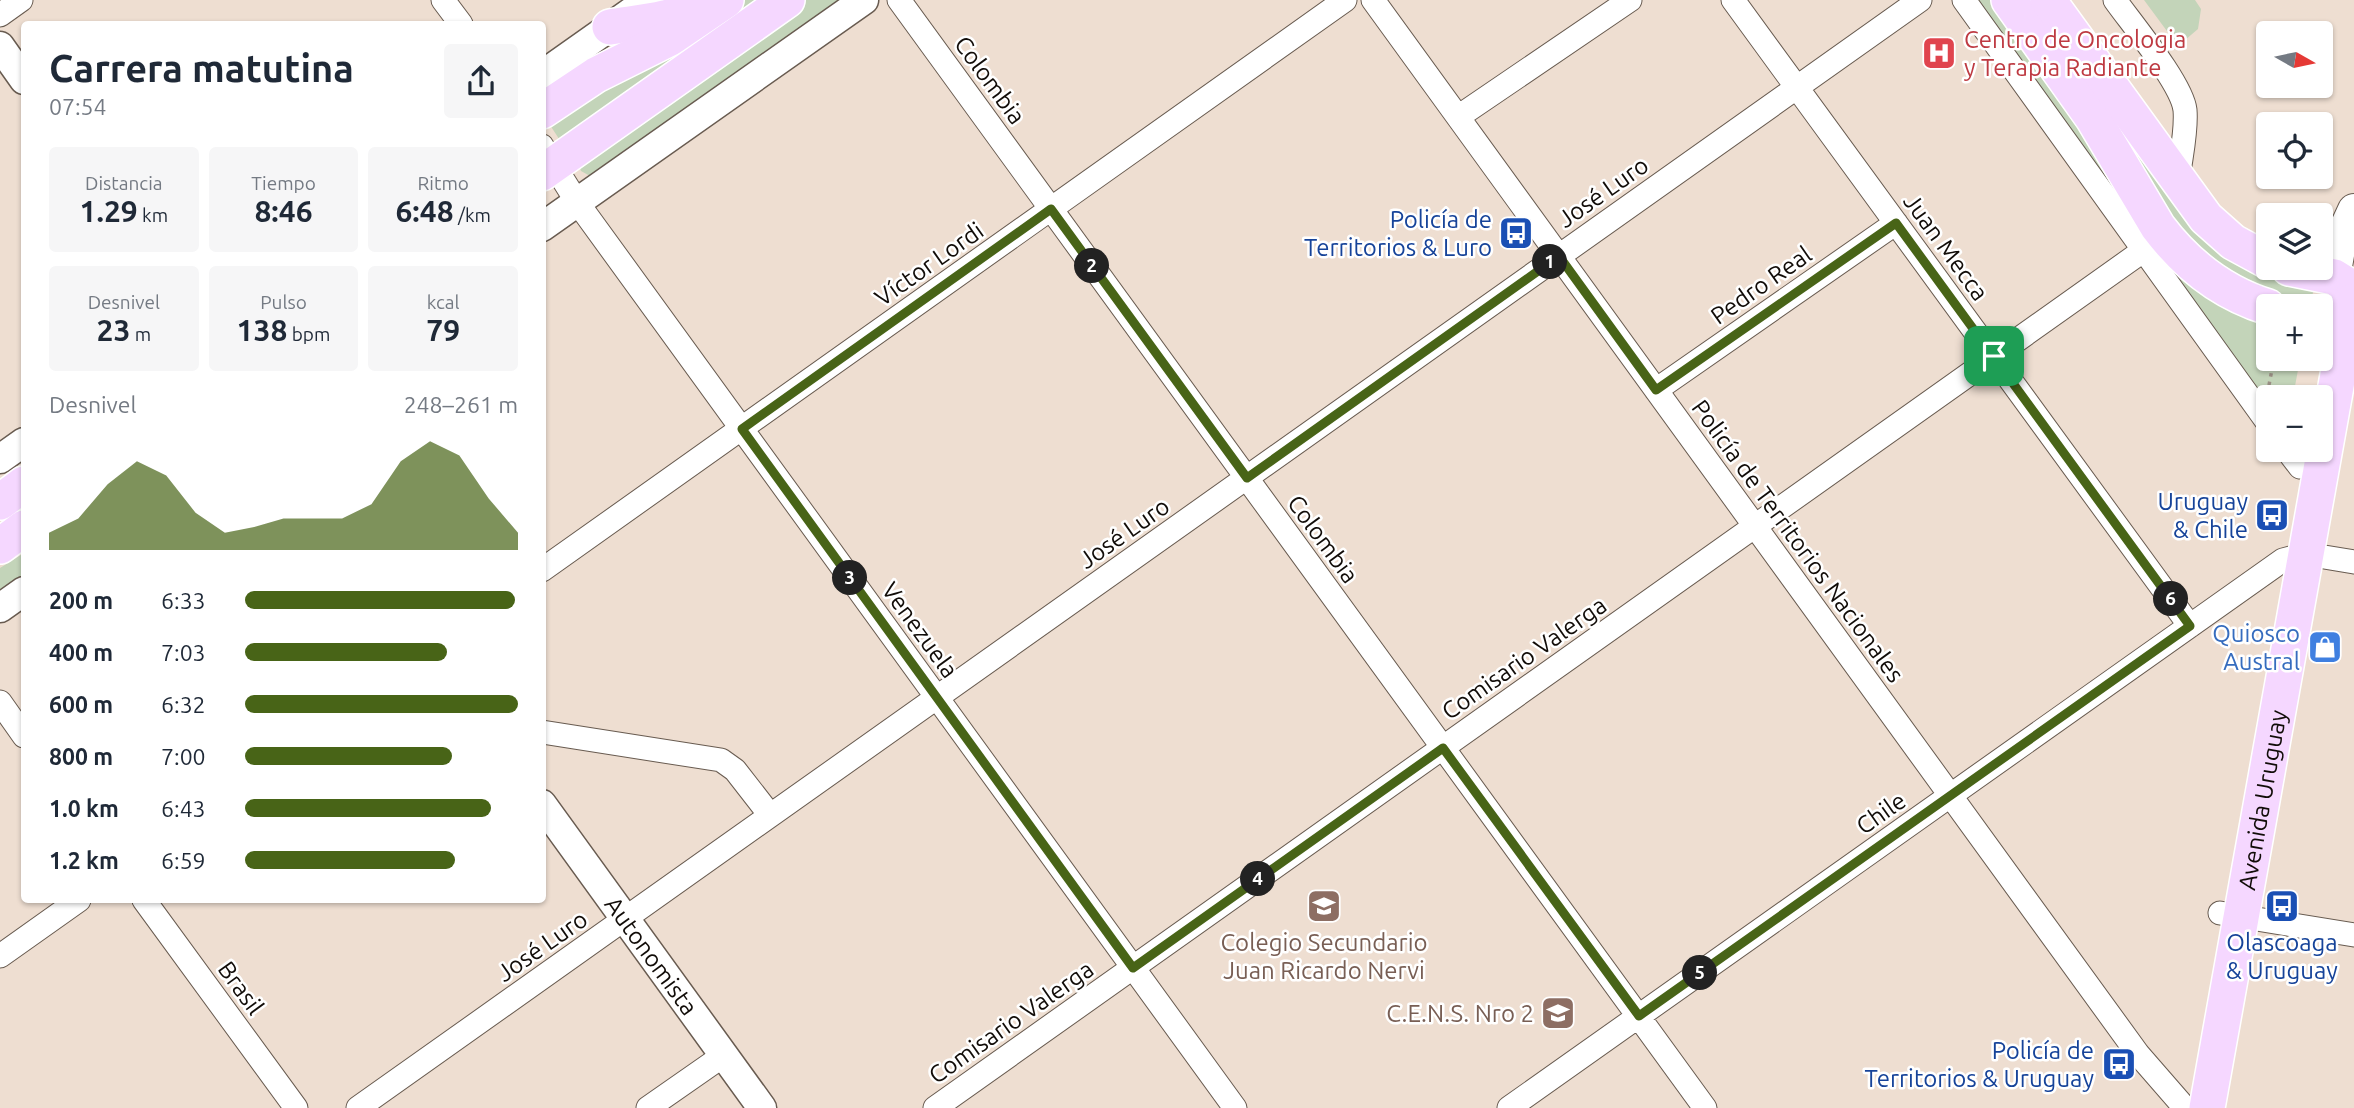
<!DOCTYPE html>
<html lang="es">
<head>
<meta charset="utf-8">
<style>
	body { margin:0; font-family:Ubuntu,sans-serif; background:#f6f6f7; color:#1f2937; height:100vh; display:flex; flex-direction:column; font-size:26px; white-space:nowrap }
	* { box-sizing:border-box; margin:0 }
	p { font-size:23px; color:#747a83 }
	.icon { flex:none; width:38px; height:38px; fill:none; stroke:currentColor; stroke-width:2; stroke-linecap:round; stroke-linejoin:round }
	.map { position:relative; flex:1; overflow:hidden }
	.side { position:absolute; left:21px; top:21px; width:525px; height:882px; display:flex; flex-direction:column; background:#fff; border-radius:7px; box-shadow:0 2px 5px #0004 }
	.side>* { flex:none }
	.needle { width:46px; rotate:99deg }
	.fabs { position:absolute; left:2256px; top:21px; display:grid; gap:14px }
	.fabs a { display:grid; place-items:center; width:77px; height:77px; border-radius:7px; background:#fff; box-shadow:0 2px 5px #0004; font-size:35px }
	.pin { position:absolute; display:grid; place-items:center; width:60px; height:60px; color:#fff; margin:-30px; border-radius:14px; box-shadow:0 4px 10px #0006 }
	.km { position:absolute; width:35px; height:35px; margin:-18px; border-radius:50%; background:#222; color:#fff; font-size:19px; line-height:35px; text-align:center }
	.round { display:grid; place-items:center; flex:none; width:74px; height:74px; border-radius:7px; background:#f6f6f7 }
	.headline { display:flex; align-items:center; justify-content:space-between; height:119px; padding:0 28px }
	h1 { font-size:38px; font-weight:700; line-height:52px }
	.stats { display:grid; grid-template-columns:repeat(3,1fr); gap:10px; height:119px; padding:7px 28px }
	.stats div { display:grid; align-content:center; border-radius:7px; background:#f6f6f7; text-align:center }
	.stats b { font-size:30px; font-weight:700 }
	.stats small { font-size:19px; font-weight:400 }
	.stats p { font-size:19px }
	.chart { height:196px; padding:14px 28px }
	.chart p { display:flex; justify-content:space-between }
	.chart svg { width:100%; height:126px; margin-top:7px; fill:#486417; opacity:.7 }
	ul { padding:0 28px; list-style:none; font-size:23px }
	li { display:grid; grid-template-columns:112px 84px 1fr; align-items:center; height:52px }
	li i { height:18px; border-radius:9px; background:#486417 }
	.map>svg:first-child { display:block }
	.green { fill:#c3d4b9 }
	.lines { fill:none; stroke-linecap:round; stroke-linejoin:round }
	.minor-casing { stroke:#685b50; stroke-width:25 }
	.tertiary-casing { stroke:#685b50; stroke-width:31 }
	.secondary-casing { stroke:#685b50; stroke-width:34 }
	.primary-casing { stroke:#fff; stroke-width:38 }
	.path { stroke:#9c9086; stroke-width:3.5; stroke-dasharray:3.5 5; stroke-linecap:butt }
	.minor { stroke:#fff; stroke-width:23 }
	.tertiary { stroke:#fff; stroke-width:28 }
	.secondary { stroke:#fff; stroke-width:32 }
	.primary { stroke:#f5d7ff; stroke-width:35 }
	.route-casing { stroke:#fff; stroke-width:14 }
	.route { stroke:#486417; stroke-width:9 }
	.labels { text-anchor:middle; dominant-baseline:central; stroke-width:5; stroke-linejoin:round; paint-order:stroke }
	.health-label { font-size:24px; fill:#be3a42; stroke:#fff; text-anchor:start }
	.street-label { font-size:24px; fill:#110c08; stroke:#fff }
	.transit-label { font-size:24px; fill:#164399; stroke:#fff; text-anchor:end }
	.shop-label { font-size:24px; fill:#366cbe; stroke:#fff; text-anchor:end }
	.education-label { font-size:24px; fill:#785e54; stroke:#fff }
</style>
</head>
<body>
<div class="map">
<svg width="2354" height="1108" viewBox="0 0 2354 1108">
	<rect width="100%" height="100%" fill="#eeded1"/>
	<!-- green -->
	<path class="green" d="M744,0h26l-209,142 -11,-17 -1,-5 125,-70z
		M804,0h41l-255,176 -9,-5 -2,-6 7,-10z
		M1976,0h21l148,225 123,93v41h32l-7,38h-25v6l-2,-2z
		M2021,0h14l149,206 130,83 -3,11 -10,4 -32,-8 -77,-46z
		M2144,0h51l6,9 -3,20 -20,17z
		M24,553v26l-24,17v-28z"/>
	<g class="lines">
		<!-- minor casing -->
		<g class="minor-casing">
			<path id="minor" d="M443,0l18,24
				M899,0l806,1108
				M1373,0l765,1054 47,54
				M1733,0l457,626
				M1964,0l304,423
				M2115,0c17,24 67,84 70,110 2,23 -5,49 -7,71
				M0,15l21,-15
				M1458,117l172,-117
				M542,146l35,56 658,906
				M1656,390l240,-167
				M2287,450l13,17
				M542,570l803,-570
				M0,702l24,34
				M542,732l179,28 14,10 35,45
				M144,900l152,208
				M2220,913l134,22
				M0,956l79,-56
				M358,1108l1562,-1108
				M648,1108l76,-53
				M935,1108l1209,-858
				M1509,1108l774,-548 23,-6 48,8"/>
		</g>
		<!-- tertiary casing -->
		<g class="tertiary-casing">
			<g id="tertiary">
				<path d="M0,46l24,34"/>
				<path d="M542,75l106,-75"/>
				<path d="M542,227l322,-227"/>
				<path d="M0,459l24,-17"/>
				<path d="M0,608l24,-17"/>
				<path id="s1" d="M542,804l220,304"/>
			</g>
		</g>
		<!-- secondary casing -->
		<g class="secondary-casing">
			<path id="secondary" d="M2334,277l7,-39 13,-28"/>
		</g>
		<!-- primary casing -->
		<g class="primary-casing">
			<g id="primary">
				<path d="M2009,0l84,118 65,109c28,37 65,66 110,80"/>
				<path d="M2048,0l158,218 27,24 35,19"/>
				<path d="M610,27c29,-5 63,-6 88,-23"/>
				<path d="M542,111l54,-36 74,-37 56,-38"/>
				<path d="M542,173l245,-173"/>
				<path d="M2289,268l45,9 13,8 4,17c-6,14 -16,19 -31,16"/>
				<path d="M0,502l24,-18"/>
				<path d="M0,546l24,-18"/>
				<path id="s2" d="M2207,1108l144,-806"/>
			</g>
		</g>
		<!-- path -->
		<path class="path" d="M2269,385l5,-26"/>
		<!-- minor -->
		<use href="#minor" class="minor"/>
		<!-- tertiary -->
		<use href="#tertiary" class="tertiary"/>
		<!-- secondary -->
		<use href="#secondary" class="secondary"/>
		<!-- primary -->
		<use href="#primary" class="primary"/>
	</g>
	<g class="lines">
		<!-- route casing -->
		<g class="route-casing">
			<path id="route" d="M1051,209l196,269 312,-222 97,134 240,-167 294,403 -551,390 -196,-268 -310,220 -391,-539z"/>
		</g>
		<!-- route -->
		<use href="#route" class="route"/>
	</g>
	<!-- icons -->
	<defs>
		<g id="hospital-square" transform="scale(1.75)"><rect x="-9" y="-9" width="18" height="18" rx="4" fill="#e0444e" stroke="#fff"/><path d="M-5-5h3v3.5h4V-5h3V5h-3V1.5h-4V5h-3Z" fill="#fff"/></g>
		<g id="bus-square" transform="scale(1.75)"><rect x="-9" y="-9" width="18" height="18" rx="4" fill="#1a4fb4" stroke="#fff"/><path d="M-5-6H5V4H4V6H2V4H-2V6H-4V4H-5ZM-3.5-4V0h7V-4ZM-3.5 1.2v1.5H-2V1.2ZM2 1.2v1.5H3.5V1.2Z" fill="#fff"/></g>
		<g id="shop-square" transform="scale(1.75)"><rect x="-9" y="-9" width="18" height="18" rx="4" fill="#3f7fe0" stroke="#fff"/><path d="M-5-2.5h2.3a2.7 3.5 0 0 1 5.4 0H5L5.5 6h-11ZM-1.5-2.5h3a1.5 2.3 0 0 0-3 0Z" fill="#fff"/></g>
		<g id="school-square" transform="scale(1.75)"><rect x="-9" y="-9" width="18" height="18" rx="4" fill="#8d6e63" stroke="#fff"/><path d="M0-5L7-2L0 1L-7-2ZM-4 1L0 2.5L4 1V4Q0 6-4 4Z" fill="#fff"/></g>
	</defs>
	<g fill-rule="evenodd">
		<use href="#hospital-square" x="1939" y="53"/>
		<use href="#bus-square" x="1516" y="233"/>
		<use href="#bus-square" x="2272" y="515"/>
		<use href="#shop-square" x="2325" y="647"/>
		<use href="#school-square" x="1324" y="906"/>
		<use href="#bus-square" x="2282" y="906"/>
		<use href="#school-square" x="1558" y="1013"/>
		<use href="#bus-square" x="2119" y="1064"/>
	</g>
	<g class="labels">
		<!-- health labels -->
		<g class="health-label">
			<text x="1964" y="39">Centro de Oncologia<tspan x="1964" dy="28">y Terapia Radiante</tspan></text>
		</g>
		<!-- street labels -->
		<g class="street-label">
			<text transform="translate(990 80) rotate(54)">Colombia</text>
			<text transform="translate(1603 192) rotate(-35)">José Luro</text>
			<text transform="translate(1946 247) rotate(54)">Juan Mecca</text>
			<text transform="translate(929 264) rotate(-35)">Víctor Lordi</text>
			<text transform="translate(1761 285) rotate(-35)">Pedro Real</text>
			<text transform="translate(1124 533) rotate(-35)">José Luro</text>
			<text transform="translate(1323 539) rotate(54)">Colombia</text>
			<text transform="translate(1798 541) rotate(54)">Policía de Territorios Nacionales</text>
			<text transform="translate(920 630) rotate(54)">Venezuela</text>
			<text transform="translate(1524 658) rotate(-35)">Comisario Valerga</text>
			<text stroke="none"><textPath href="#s2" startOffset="313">Avenida Uruguay</textPath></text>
			<text transform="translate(1881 813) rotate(-35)">Chile</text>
			<text transform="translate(542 946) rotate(-35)">José Luro</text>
			<text stroke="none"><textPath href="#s1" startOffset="187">Autonomista</textPath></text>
			<text transform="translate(241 988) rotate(54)">Brasil</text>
			<text transform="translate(1011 1022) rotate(-35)">Comisario Valerga</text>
		</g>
		<!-- transit labels -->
		<g class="transit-label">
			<text x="1492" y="219">Policía de<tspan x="1492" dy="28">Territorios &amp; Luro</tspan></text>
			<text x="2248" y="501">Uruguay<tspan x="2248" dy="28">&amp; Chile</tspan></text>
			<text x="2282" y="942" text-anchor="middle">Olascoaga<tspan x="2282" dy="28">&amp; Uruguay</tspan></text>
			<text x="2094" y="1050">Policía de<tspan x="2094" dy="28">Territorios &amp; Uruguay</tspan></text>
		</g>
		<!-- shop labels -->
		<g class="shop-label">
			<text x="2300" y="633">Quiosco<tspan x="2300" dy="28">Austral</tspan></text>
		</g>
		<!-- education labels -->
		<g class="education-label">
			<text x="1324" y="942">Colegio Secundario<tspan x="1324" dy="28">Juan Ricardo Nervi</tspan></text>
			<text x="1534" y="1013" text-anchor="end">C.E.N.S. Nro 2</text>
		</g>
	</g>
</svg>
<div class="fabs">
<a><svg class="needle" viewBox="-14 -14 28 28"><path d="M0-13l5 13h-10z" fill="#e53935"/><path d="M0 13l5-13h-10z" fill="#747a83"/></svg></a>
<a><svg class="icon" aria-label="locate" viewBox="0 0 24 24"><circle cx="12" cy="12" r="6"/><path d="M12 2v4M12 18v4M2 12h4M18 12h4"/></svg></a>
<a><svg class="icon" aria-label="layers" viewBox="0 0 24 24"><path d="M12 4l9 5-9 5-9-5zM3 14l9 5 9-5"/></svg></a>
<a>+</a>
<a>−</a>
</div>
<div class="pin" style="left:1994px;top:356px;background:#1e9e55"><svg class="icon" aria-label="arrive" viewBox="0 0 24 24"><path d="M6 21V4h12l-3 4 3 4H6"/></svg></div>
<b class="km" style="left:1550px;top:262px">1</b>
<b class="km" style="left:1092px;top:266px">2</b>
<b class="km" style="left:850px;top:578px">3</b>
<b class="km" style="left:1258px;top:879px">4</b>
<b class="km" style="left:1700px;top:973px">5</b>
<b class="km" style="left:2171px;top:599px">6</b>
<section class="side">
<div class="headline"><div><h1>Carrera matutina</h1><p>07:54</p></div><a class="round"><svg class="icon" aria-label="share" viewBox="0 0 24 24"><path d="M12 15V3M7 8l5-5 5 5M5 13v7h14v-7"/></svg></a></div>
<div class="stats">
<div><p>Distancia</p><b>1.29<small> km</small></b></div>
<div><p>Tiempo</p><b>8:46</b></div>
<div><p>Ritmo</p><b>6:48<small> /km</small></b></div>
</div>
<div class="stats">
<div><p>Desnivel</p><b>23<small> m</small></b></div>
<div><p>Pulso</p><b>138<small> bpm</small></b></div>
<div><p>kcal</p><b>79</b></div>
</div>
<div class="chart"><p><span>Desnivel</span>248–261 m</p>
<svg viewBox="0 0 160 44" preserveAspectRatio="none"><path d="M0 44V38L10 33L20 21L30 13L40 18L50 31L60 38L70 36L80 33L90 33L100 33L110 28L120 13L130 6L140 11L150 26L160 38V44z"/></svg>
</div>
<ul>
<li><b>200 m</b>6:33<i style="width:99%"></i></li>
<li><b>400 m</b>7:03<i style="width:74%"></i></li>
<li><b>600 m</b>6:32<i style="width:100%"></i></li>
<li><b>800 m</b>7:00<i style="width:76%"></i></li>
<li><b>1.0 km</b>6:43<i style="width:90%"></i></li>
<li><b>1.2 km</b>6:59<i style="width:77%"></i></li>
</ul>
</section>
</div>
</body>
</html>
